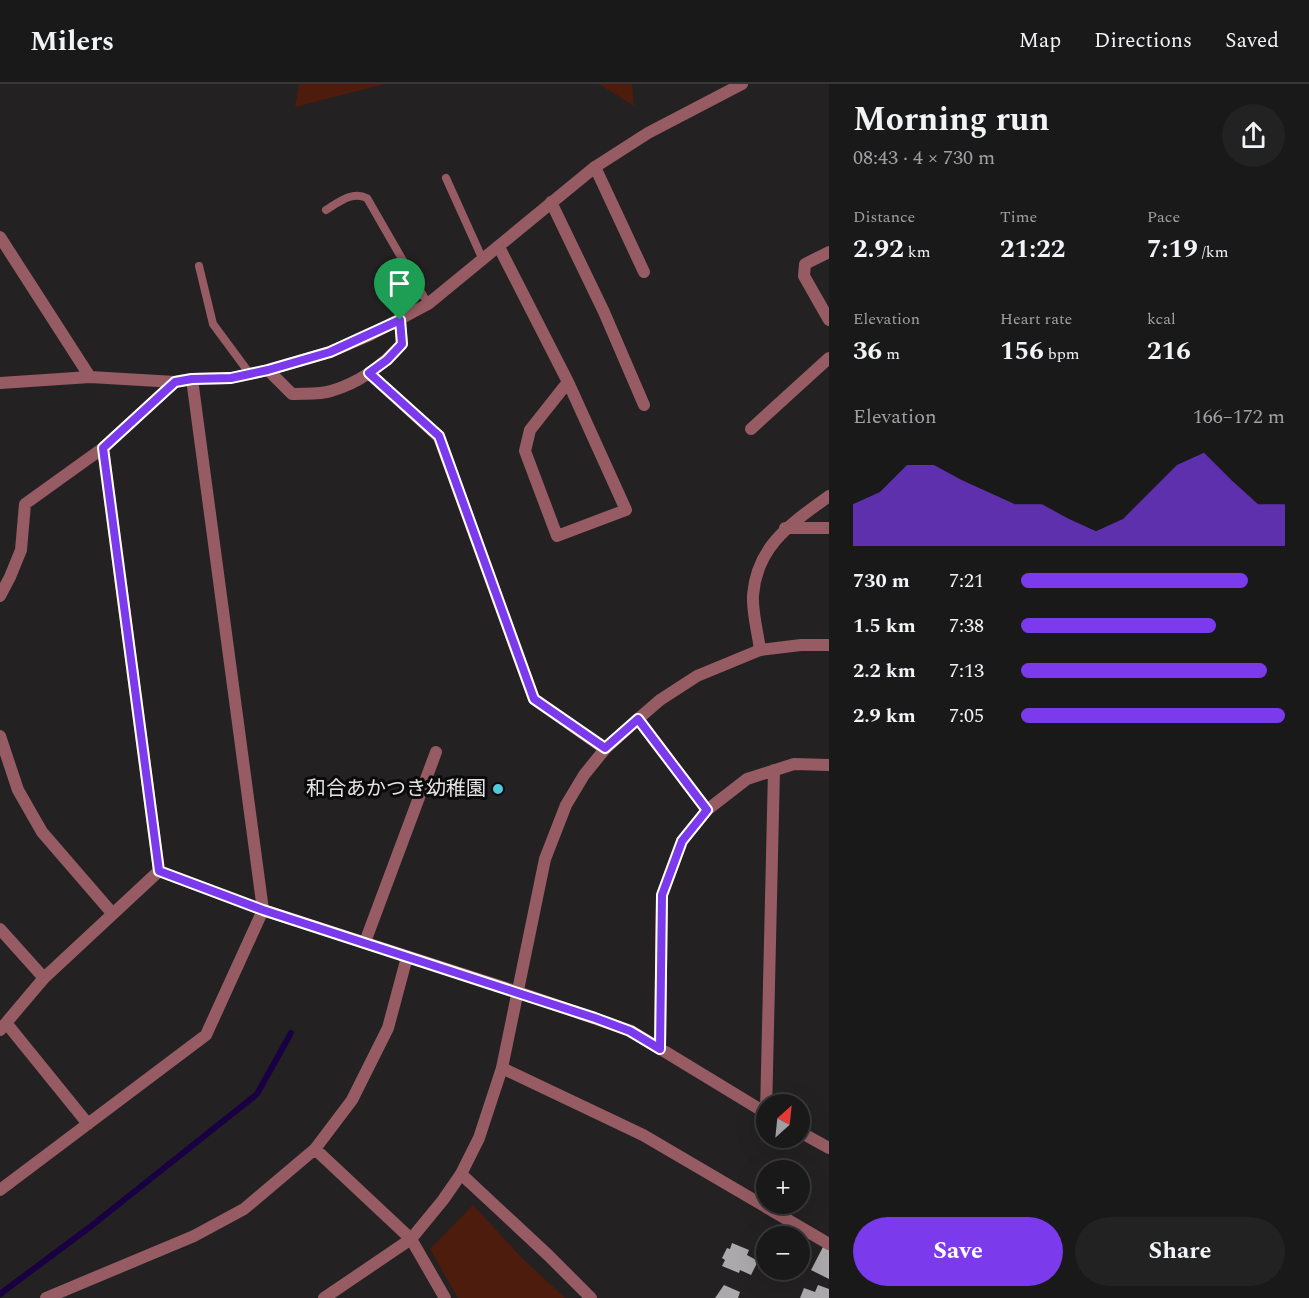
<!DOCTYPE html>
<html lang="en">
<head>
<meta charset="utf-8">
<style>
	body { margin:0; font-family:Spectral,"Noto Sans JP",serif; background:#232223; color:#f1f3f6; height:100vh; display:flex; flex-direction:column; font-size:22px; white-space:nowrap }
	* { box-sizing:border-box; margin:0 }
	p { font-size:20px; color:#9fa0a2 }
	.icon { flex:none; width:33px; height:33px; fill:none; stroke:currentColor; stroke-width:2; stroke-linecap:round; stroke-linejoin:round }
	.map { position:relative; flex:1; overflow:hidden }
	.panel { display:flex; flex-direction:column; background:#1a191a; width:480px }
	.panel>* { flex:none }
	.needle { width:39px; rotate:27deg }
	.fabs { position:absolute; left:756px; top:1010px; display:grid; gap:12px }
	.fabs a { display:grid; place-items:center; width:54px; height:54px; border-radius:50%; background:#1a191a; box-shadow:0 6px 24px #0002,0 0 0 2px #383839; font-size:30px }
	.pin { position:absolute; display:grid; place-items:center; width:51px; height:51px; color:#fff; margin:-62px -26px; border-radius:50% 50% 50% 0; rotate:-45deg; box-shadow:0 0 6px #0007 }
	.pin .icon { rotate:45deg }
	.round { display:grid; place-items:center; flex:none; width:63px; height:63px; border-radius:32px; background:#232223 }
	.head { display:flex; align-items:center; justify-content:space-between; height:102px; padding:0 24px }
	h1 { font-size:33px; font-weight:700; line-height:45px }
	.stats { display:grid; grid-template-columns:repeat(3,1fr); gap:9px; height:102px; padding:6px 24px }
	.stats div { display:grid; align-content:center }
	.stats b { font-size:26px; font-weight:700 }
	.stats small { font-size:16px; font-weight:400 }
	.stats p { font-size:16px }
	.chart { height:168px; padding:12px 24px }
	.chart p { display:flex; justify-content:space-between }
	.chart svg { width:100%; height:108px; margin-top:6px; fill:#7c3aed; opacity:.7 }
	.button { display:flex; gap:12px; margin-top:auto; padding:12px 24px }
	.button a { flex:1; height:69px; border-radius:36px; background:#7c3aed; color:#fff; font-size:24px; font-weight:700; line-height:69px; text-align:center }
	.button a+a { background:#232223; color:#f1f3f6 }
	ul { padding:0 24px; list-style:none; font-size:20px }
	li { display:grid; grid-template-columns:96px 72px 1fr; align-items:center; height:45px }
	li i { height:15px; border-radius:8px; background:#7c3aed }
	header { display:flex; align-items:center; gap:36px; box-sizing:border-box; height:84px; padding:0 30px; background:#1a191a; border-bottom:2px solid #383839 }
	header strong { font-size:28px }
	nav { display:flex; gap:33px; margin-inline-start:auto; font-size:21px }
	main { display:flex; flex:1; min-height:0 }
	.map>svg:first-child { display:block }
	.green { fill:#4d1c0c }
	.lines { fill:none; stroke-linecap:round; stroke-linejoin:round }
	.stream { stroke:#180042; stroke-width:6 }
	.building { fill:#aba9ac }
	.service { stroke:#965b63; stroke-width:8 }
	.minor { stroke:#965b63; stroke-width:12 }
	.tertiary { stroke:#965b63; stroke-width:12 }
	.route-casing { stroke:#fff; stroke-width:12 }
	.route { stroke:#7c3aed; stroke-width:8 }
	.poi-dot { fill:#53cadc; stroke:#0c0b0b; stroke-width:2 }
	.labels { text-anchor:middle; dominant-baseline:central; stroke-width:6; stroke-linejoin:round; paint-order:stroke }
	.poi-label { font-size:20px; fill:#e6e4e5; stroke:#0c0b0b; text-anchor:end }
</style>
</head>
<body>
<header>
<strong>Milers</strong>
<nav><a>Map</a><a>Directions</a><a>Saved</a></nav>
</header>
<main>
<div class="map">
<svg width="829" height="1214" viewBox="0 0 829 1214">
	<rect width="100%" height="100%" fill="#232122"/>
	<!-- green -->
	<path class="green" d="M299,0h86l-90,23z
		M599,0h33l2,22z
		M473,1121l50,54 42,39h-107l-28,-49z"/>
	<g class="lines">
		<!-- stream -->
		<path class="stream" d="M0,1210l90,-67 167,-133 34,-61"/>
	</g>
	<!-- building -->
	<path class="building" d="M732,1159l17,7 -2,5 11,6 -7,14 -11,-5 -1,3 -17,-7 3,-6 -3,-2 5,-10 3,1z
		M823,1163l6,3v29l-18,-9z
		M724,1201l16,7 -2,6h-23z
		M818,1201l11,4v9h-29l4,-10 11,4z"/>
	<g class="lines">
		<!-- service -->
		<path class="service" d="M446,94l37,82
			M326,126c13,-8 26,-19 41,-12l61,106
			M199,182l14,58 37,50"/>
		<!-- minor -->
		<path class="minor" d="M595,83l49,105
			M551,118l53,110 40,93
			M0,153l90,140
			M499,163l69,135 58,128 -69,26 -32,-85 5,-21 38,-48
			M829,168l-24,12 -1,12 25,44
			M268,286l24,24c12,-1 27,1 39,-3 28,-8 52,-26 71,-47l-2,-24
			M369,289l70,64 95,262 71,50
			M751,345l78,-71
			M103,364l56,423
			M785,444h44
			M0,512l10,-19 11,-27 4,-46 78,-56 72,-66
			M760,566c-2,-17 -8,-37 -7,-55 4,-50 39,-72 76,-99
			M638,635l69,91
			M0,652l18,54 24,42 70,81
			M159,787l104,39 255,82 113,39 135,82
			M0,845l44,49
			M365,858l71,-190
			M7,940l81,100
			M0,946l44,-52 115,-107
			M660,965l2,-154 20,-54 25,-31 40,-31 47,-15 35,1
			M502,984l141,67 186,109
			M766,1029l8,-343
			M800,1048l29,16
			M315,1065l96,90 34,59
			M461,1090l87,81 43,43
			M0,1106l206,-155 57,-125 -71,-531
			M46,1214l148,-62 50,-27 71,-60 37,-49 36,-72 19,-71"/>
		<!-- tertiary -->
		<path class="tertiary" d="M0,299l90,-6 85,5 17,-3 39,-1 37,-8 62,-18 40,-17 58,-31 167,-137 53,-34 94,-49
			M324,1214l87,-59 32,-39 18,-26 18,-36 23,-70 43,-209 21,-54 18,-30 21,-26 33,-30 22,-19 37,-24 63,-26 41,-5h28"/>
	</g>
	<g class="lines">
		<!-- route casing -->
		<g class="route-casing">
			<path id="route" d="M400,236l2,24 -15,16 -18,13 70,63 95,263 71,49 33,-29 69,91 -25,31 -20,54 -2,154 -30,-18 -35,-13 -332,-108 -104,-39 -56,-423 72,-66 17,-3 39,-1 37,-8 62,-18z"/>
		</g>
		<!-- route -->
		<use href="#route" class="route"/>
	</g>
	<!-- markers -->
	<circle class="poi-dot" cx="498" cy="705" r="6"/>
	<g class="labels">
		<!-- poi labels -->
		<g class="poi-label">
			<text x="486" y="705">和合あかつき幼稚園</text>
		</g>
	</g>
</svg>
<div class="fabs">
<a><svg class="needle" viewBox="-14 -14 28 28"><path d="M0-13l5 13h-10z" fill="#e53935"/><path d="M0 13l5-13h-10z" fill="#9fa0a2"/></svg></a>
<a>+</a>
<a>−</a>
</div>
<div class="pin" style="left:400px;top:236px;background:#1e9e55"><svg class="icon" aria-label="arrive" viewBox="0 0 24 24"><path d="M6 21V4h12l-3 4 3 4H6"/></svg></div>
</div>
<section class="panel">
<div class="head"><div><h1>Morning run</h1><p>08:43 · 4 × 730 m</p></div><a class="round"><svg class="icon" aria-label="share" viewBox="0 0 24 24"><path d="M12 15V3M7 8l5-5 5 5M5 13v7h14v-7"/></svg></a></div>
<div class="stats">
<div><p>Distance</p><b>2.92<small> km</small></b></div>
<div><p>Time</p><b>21:22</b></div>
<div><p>Pace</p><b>7:19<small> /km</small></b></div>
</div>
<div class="stats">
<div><p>Elevation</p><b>36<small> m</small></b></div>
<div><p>Heart rate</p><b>156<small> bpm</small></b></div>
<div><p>kcal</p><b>216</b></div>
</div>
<div class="chart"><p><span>Elevation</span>166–172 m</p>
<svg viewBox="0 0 160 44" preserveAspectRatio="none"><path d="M0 44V27L10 22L20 11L30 11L40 17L50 22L60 27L70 27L80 33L90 38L100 33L110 22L120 11L130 6L140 17L150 27L160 27V44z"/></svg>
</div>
<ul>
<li><b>730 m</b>7:21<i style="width:86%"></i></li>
<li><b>1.5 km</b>7:38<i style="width:74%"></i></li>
<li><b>2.2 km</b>7:13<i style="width:93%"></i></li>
<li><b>2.9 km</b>7:05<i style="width:100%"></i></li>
</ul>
<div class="button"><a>Save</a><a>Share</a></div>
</section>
</main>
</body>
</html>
